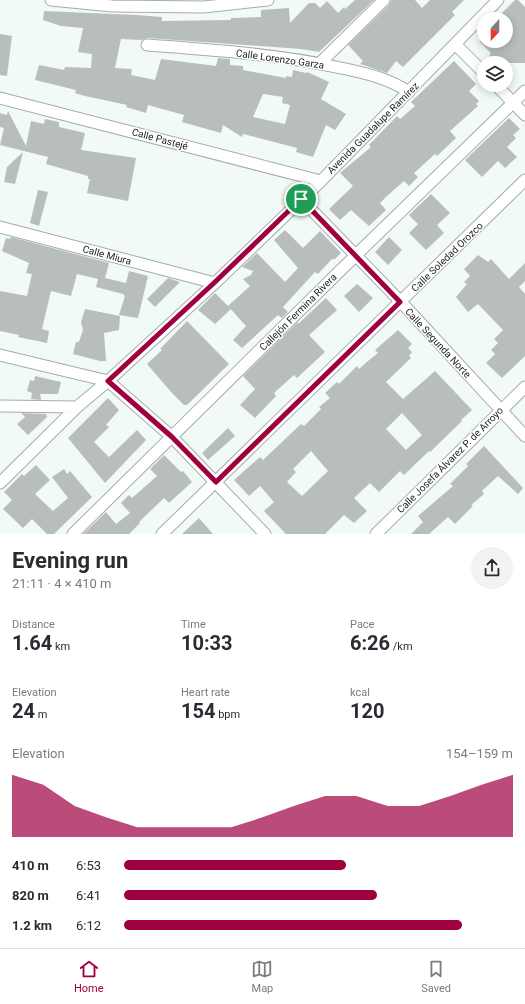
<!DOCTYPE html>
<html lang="en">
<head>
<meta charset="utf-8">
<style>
	body { margin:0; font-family:Roboto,sans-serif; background:#f2f2f3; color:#2b2b33; height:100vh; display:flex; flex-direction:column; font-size:15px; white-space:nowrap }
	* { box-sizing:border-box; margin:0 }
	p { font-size:13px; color:#7c7c81 }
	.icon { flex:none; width:22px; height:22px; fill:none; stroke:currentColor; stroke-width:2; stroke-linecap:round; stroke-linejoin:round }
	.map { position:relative; height:534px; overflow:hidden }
	.details { display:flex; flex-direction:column; background:#fff; flex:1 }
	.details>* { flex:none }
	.needle { width:26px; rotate:201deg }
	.fabs { position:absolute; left:477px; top:12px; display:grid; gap:8px }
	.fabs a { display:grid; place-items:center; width:36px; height:36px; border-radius:50%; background:#fff; box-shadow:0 2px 10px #0003; font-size:20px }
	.pin { position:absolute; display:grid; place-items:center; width:34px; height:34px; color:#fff; margin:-17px; border:2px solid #fff; border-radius:50%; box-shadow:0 1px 4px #0007 }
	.round { display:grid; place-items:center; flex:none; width:42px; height:42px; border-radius:21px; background:#f2f2f3 }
	.overview { display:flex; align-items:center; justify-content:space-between; height:68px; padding:0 12px }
	h1 { font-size:22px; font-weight:700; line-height:30px }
	.metrics { display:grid; grid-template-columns:repeat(3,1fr); gap:6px; height:68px; padding:4px 12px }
	.metrics div { display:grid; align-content:center }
	.metrics b { font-size:20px; font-weight:700 }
	.metrics small { font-size:11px; font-weight:400 }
	.metrics p { font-size:11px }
	.chart { height:112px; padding:8px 12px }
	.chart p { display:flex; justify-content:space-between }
	.chart svg { width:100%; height:72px; margin-top:4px; fill:#9f003f; opacity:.7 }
	ul { padding:0 12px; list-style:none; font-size:13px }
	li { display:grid; grid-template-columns:64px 48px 1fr; align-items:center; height:30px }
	li i { height:10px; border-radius:5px; background:#9f003f }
	.menu { display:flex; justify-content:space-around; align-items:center; height:56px; border-top:1px solid #e1e1e2; background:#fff; font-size:11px; color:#7c7c81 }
	.menu a { display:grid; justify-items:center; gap:2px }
	.menu .current { color:#9f003f }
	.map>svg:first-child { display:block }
	.building { fill:#b8bfbb; fill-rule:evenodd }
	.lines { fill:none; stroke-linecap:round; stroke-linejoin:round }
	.street-casing { stroke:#a6ada9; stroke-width:13 }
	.street { stroke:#fff; stroke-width:11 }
	.route-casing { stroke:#fff; stroke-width:8 }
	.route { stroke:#9f003f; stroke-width:5 }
	.labels { text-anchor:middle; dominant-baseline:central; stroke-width:3; stroke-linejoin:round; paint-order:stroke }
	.street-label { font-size:10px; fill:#1d201e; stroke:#fff }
</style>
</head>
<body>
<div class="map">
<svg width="525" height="534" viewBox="0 0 525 534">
	<rect width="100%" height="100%" fill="#f2faf5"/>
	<!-- building -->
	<path class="building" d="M355,0h19l-55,52 -18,-3 -153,-11 -6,2 -21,-1 -6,29 17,1 -1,6 24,5 6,-21 55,7 2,-8 12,1v6l13,1v4l43,8v-2l6,1 1,-7 13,3 1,-1 22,10 -8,17 25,15 -11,16 -9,-5 -13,32 -17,-5 1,-4 -54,-14 -1,3 -19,-12 -2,8 -39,-11 2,-7 -36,-10 -2,8 -20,-6 1,-2 -42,-9 -10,-3 1,-3 -41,-10 4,-15 25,5 1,-3 26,1 1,-14 -14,-2 5,-24 -22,-2 -18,-6 1,-9 92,4 26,2v4l69,-1v-2l30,-1v-7l28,-2 1,15 19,-20h6l5,5 7,-7 11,12 6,-6 1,2zM263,94l20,3 -1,6 8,2 -5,19 -32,-7z
		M391,0h24l7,8 8,-8h34l-12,12 3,3 -52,52 -7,-6 -9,12 -27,-9 3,-3 -15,-16 41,-40z
		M515,0h3l7,7v56h-29l-7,-8 2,-2 -12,-12h27v-22h-10z
		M0,34l12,2 -5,40 -7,-1z
		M454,61l22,23 -7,7 10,10 -3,3 2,2 -28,25 6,7 -19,18 -2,-2 -21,19 4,4 -9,9 -5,-5 -17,15 -7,7 6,7 -17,16 -18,-16 -11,10 -11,-11 24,-23 -13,-13 31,-26 -2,-2 28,-29 3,3 15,-13 -4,-4z
		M8,111l18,35 5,-25 13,3 1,-5 14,3v5l26,6 -4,17 55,8 -8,43 -41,-8 3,-14h-2v-3l-42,-12 2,-7 -48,-12 4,-17 -4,-1v-14l7,2z
		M509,118l11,11 -7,6 3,3 -9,9 10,10 -12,11 -7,-7 -16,16 -17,-17z
		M23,152l-8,32 -11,-2 3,-15z
		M38,190l10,2 -9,34 -9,-3z
		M431,194l19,19 -13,12 7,8 -18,17 -17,-17 9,-9 -9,-9z
		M285,230l18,18 17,-17 21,22 -6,6h-3l-14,15 -3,-2 -32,35 5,5 -6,6 -4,-3 -36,33 -9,-8 13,-14 -18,-20 22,-20 -7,-7 8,-4 2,-4 -11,-4 15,-14 28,29 13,-14 -24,-28z
		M11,237l98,26 -4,15 21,5 3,-12 19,5 -10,42 -19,-3 6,-19 -2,-2 -27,-7 2,-8 -21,-5 -6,22 -20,-5 -9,38 7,2 -2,12 -29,-6 1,-2 -19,-4v-40l27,5 5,-22 -6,-1 3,-10 -27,-12 4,-13 4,1z
		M389,237l13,13 -14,15 -13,-13z
		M478,255l10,7 3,-3 18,20 16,-16v18l-6,6 6,7v62l-23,22 -16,-15 9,-9 -4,-4 7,-7 -4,-4 9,-9 -25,-26 -10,8 -12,-15 11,-13 -3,-2 6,-6 -6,-7z
		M168,278l12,4 -25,25 -8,-8z
		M357,284l16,14 -14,14 -15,-16z
		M215,293l16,16 -16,15 -17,-14z
		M326,298l11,12 -28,25 16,17 -28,26 -3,-3 -20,18 2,3 -21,22 -15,-13 15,-16 -12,-13 55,-54v2z
		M85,309l35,7 -1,14 -15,3 2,28h-6l-27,-7 3,-12h3l4,-12 -2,-8z
		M187,321l42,43 -42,41h-3l-12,-12 -25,-29 15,-14 -2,-1z
		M398,330l14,14 -4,4 4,4 -3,4 2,2 -25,24 17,17 32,-28 37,39 -11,10 1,1 -32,31 -1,-1 -25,24 -4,-4 -21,21 -9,-9 -16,15 13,13 -13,12 -10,-8 -19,19h-39l-22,-23 10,-9 -14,-16 -11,10 -15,-16 26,-23 3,3 38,-36 3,2 17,-17 -2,-2 11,-9 -5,-5 12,-11 2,2 18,-18 2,3 9,-8 10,-8 -3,-3zM402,413l20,22 -16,15 -20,-21zM311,451l17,20 -26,25 -15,-14 9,-10 -3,-3z
		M35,376l26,6 -3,12h-18l1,6 -10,-1 1,-6 -5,-2 3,-11 4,1z
		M108,398l11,12 -13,15 3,2 -15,15 15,15 28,-27 9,10 -41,43 -37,-45z
		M21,413l25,1 1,3 -19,18 -11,-11 8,-7z
		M228,428l7,8 -27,24 -6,-7z
		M484,446l39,42 -5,6 -20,-18 -16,15 2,3 -13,11 2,1 -18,18 -7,-7 -19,17h-18l12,-12 -5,-6 35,-30 -3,-2 18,-18 -2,-2z
		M164,455l17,17 2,-1 9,11 -23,21 -5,-5 -25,24 1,1 -11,11h-46l23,-22 10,12 14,-11 -9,-10 8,-8 3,3 25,-22 -7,-7z
		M36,465l14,15 -15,14 18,17 15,-13 -16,-21 12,-8 3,5 3,-3 22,26 -38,37h-7l-15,-15 -9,9 -20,-19 9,-9 -8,-8 18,-18 2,2z
		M199,518l14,16h-31z"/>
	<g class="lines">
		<!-- street casing -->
		<g class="street-casing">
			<path id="street" d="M51,0l61,6 92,1 64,-7
				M455,44l29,29
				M147,45c65,5 130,9 194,23 24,5 47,10 68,24
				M320,63l64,-63
				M496,85l29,30
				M0,98l321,83
				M301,199l100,103 124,134
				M0,227l215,56
				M0,355l108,26 64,56 93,97
				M0,406l77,1
				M0,483l77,-76 31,-26 107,-98 106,-102 177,-181
				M73,534l283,-279 169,-164
				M162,534l363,-354
				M376,534l149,-147"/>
		</g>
		<!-- street -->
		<use href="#street" class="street"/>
	</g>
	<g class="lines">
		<!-- route casing -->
		<g class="route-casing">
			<path id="route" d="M301,199l99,103 -184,180 -44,-45 -64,-56 107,-99z"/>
		</g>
		<!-- route -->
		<use href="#route" class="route"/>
	</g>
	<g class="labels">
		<!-- street labels -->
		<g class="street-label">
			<text transform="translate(280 59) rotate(8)">Calle Lorenzo Garza</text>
			<text transform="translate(373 128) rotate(-45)">Avenida Guadalupe Ramírez</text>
			<text transform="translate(160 139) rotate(15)">Calle Pastejé</text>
			<text transform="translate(107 255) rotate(15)">Calle Miura</text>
			<text transform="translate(447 257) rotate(-44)">Calle Soledad Orozco</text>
			<text transform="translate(298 312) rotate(-45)">Callejón Fermina Rivera</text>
			<text transform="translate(438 343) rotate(47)">Calle Segunda Norte</text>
			<text transform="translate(450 460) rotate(-45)">Calle Josefa Álvarez P. de Arroyo</text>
		</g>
	</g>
</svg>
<div class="fabs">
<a><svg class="needle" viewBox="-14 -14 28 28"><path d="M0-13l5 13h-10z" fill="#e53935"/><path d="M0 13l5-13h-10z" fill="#7c7c81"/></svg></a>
<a><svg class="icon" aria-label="layers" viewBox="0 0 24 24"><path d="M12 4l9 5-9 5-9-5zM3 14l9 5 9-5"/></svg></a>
</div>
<div class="pin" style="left:301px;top:199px;background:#1e9e55"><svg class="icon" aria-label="arrive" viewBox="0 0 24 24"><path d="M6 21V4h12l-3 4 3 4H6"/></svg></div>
</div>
<section class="details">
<div class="overview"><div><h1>Evening run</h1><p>21:11 · 4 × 410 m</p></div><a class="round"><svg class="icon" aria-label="share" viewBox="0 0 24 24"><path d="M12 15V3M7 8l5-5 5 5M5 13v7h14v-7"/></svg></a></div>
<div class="metrics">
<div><p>Distance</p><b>1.64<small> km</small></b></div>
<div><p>Time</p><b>10:33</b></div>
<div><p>Pace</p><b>6:26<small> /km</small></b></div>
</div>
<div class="metrics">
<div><p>Elevation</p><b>24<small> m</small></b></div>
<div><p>Heart rate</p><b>154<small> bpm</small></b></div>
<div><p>kcal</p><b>120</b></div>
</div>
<div class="chart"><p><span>Elevation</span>154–159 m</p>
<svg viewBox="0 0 160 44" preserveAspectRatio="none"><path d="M0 44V6L10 12L20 25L30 32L40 38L50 38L60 38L70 38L80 32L90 25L100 19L110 19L120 25L130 25L140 19L150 12L160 6V44z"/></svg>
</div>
<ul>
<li><b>410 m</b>6:53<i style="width:57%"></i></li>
<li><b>820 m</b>6:41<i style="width:65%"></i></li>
<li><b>1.2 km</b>6:12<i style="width:87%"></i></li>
</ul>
</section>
<nav class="menu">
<a class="current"><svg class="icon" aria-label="home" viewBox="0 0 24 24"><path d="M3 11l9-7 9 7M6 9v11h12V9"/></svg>Home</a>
<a><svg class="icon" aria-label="map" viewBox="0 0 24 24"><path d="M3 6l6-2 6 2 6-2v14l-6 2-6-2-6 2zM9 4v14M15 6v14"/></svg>Map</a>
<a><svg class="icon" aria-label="saved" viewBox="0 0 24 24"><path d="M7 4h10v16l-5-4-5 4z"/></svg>Saved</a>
</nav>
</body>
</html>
